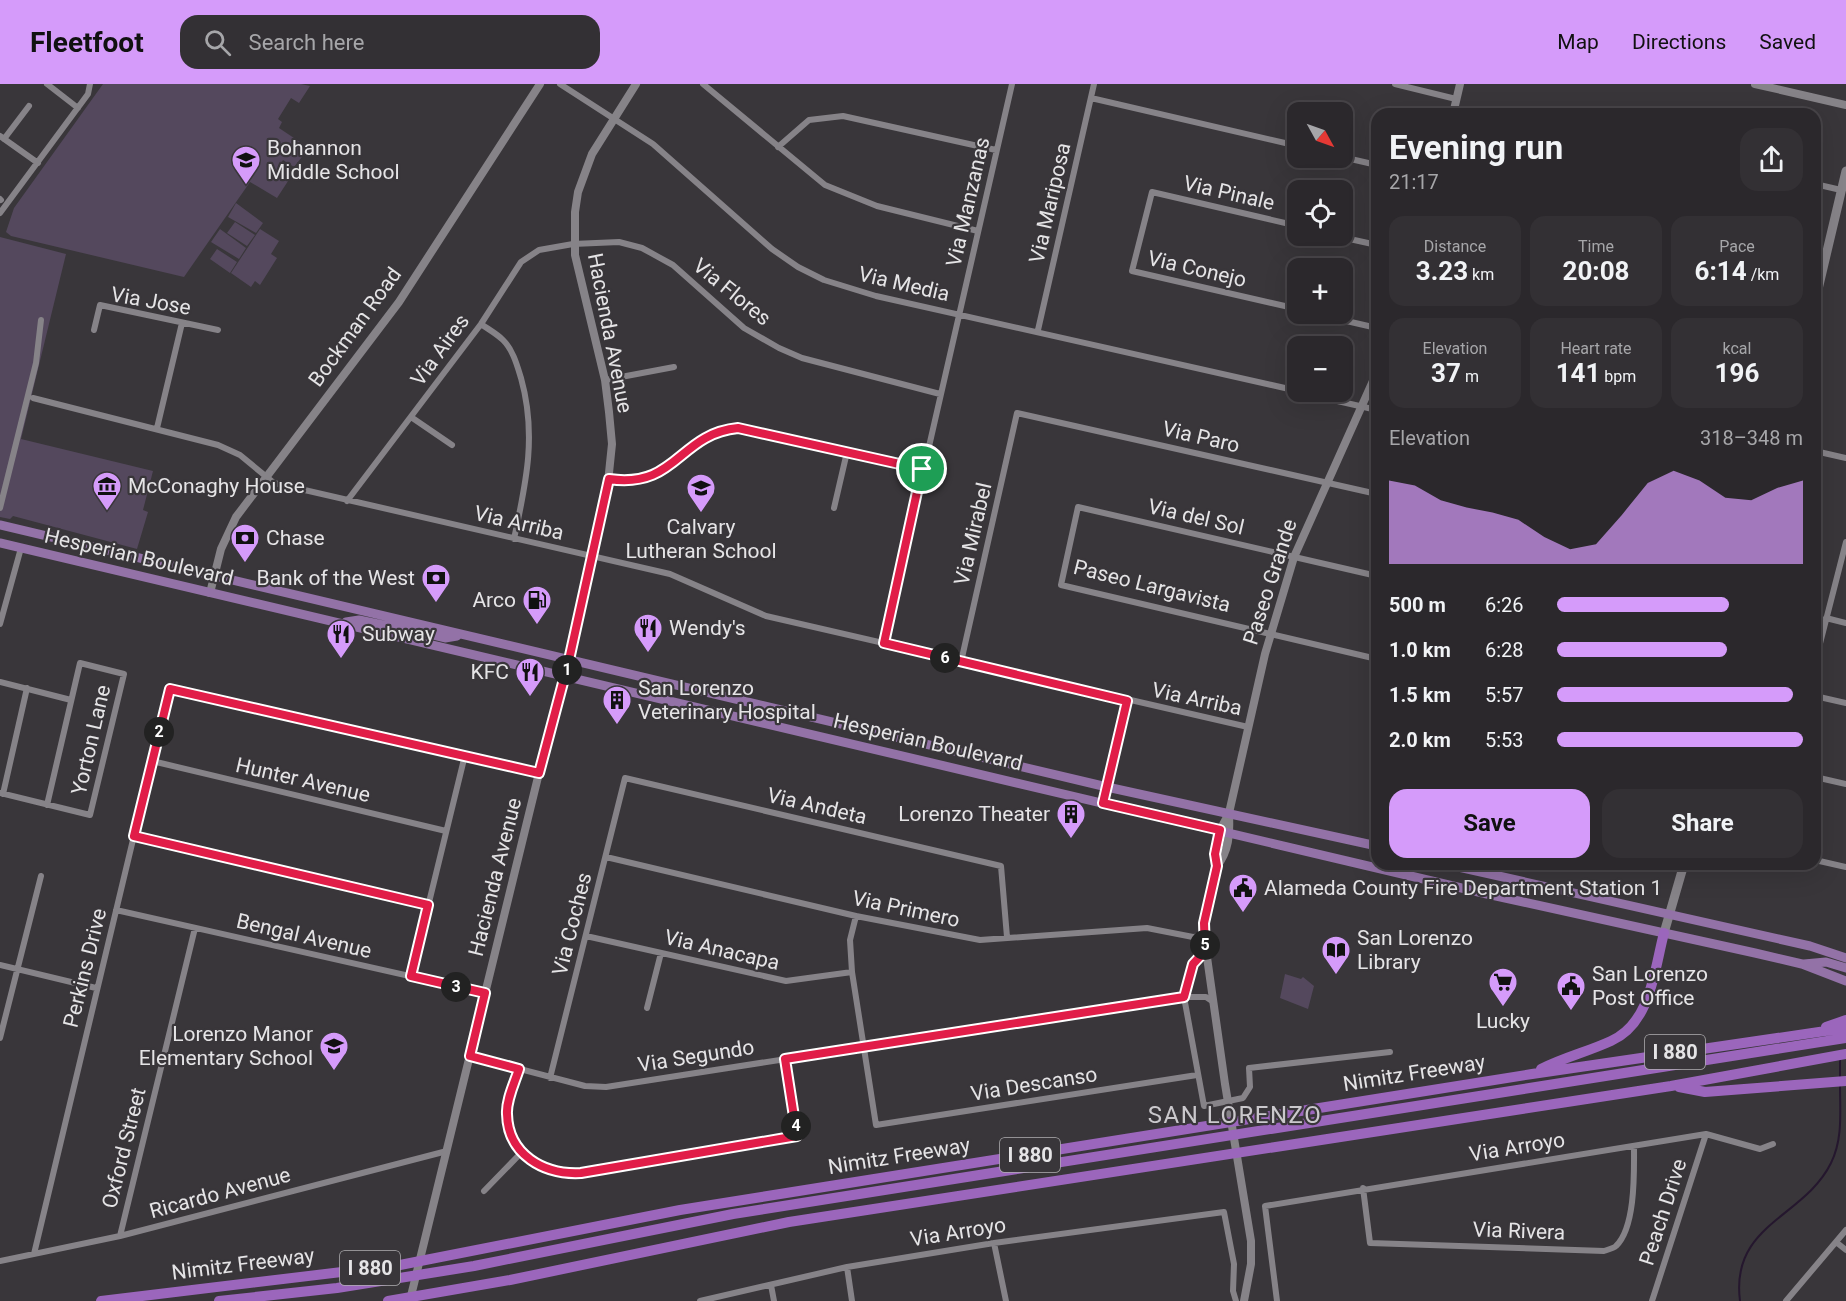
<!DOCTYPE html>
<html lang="en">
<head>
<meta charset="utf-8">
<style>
	body { margin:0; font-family:Roboto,sans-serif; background:#333034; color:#f1f3f6; height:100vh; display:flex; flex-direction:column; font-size:22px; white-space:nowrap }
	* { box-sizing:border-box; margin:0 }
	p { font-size:20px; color:#a6a6a9 }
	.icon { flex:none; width:33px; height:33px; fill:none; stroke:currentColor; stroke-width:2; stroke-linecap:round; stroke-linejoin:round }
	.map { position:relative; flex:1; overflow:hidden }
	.sheet { position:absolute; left:1371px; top:24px; width:450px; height:762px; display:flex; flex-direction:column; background:#2b282c; border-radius:18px; box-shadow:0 6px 24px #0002,0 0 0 2px #474448 }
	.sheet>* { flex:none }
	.needle { width:39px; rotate:130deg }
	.buttons { position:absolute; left:1287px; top:18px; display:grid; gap:12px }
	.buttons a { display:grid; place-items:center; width:66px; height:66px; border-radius:12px; background:#2b282c; box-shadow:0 6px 24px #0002,0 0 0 2px #474448; font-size:30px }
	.pin { position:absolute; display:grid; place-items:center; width:51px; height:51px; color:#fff; margin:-26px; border:3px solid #fff; border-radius:50%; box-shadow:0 2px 6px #0007 }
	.km { position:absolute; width:30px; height:30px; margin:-15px; border-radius:50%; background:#222; color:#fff; font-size:16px; line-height:30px; text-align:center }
	.round { display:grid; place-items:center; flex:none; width:63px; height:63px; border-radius:18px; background:#333034 }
	.summary { display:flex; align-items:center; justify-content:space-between; height:102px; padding:0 18px }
	h1 { font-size:33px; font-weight:700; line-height:45px }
	.metrics { display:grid; grid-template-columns:repeat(3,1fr); gap:9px; height:102px; padding:6px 18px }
	.metrics div { display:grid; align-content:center; border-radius:15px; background:#333034; text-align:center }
	.metrics b { font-size:26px; font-weight:700 }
	.metrics small { font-size:16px; font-weight:400 }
	.metrics p { font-size:16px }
	.chart { height:168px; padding:12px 18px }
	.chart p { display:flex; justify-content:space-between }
	.chart svg { width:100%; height:108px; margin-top:6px; fill:#d59bfa; opacity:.7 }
	.primary-button { display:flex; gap:12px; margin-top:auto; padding:12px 18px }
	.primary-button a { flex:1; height:69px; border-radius:18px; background:#d59bfa; color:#111; font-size:24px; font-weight:700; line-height:69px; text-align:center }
	.primary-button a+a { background:#333034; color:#f1f3f6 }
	ul { padding:0 18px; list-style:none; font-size:20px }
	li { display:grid; grid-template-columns:96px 72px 1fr; align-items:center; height:45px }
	li i { height:15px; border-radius:8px; background:#d59bfa }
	header { display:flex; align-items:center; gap:36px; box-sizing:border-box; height:84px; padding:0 30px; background:#d59bfa; color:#111 }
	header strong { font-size:28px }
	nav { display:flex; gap:33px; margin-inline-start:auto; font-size:21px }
	.search { width:420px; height:54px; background:#333034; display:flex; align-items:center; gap:15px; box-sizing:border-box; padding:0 21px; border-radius:18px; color:#a6a6a9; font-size:22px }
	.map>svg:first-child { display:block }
	.green { fill:#54485d }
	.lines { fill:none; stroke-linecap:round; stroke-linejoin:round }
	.stream { stroke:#25172e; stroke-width:2 }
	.minor { stroke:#868388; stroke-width:6 }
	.tertiary { stroke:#868388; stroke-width:8 }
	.secondary { stroke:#868388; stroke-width:9 }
	.primary { stroke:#9372a7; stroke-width:9 }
	.motorway { stroke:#9b66bc; stroke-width:10 }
	.route-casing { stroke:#fff; stroke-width:12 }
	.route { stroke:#e11d48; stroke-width:8 }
	.labels { text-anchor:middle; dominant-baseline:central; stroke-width:4.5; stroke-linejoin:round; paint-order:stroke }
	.shield { fill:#39363a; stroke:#b1b0b2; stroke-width:1.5 }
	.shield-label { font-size:20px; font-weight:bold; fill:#e5e4e6 }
	.poi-label { font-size:21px; fill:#e5e4e6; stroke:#39363a; text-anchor:start }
	.street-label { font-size:21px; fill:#e5e4e6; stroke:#39363a }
	.quarter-label { font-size:24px; letter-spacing:1.5px; fill:#cac8cc; stroke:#39363a }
</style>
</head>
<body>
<header>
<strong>Fleetfoot</strong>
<div class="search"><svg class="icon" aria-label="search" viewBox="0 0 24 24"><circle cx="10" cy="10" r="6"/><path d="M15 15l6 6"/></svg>Search here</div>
<nav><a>Map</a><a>Directions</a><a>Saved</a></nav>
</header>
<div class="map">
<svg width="1846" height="1217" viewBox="0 0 1846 1217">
	<rect width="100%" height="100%" fill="#39363a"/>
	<!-- green -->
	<path class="green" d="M103,0h198l9,2 -11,17 -8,-5 -13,21 4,3 -3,6 30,20 -15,19 -11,-7 -4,6 13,9 -15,23 -27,-16 -66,95 -173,-41 -5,-4 8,-24z
		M236,119l27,20 -7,10 -28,-16z
		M235,138l20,13 -8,11 -20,-13z
		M220,145l26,19 -7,11 -28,-17z
		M260,145l19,12 -8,13 6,4 -17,27 -5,-4 -4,6 -20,-14z
		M0,153l66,17 -45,185 132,32 -10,39 5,2 -11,37 -124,-33 -3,3 -10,-2z
		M217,165l20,13 -7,11 -20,-14z
		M1285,890l16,5 2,-2 11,9 -6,23 -28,-11z"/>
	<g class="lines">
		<!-- stream -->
		<path class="stream" d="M1840,994v-19
			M1740,1217c-10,-77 64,-83 91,-138 12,-24 9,-51 9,-77"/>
		<!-- minor -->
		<path class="minor" d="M47,0l31,24
			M560,0l93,60 119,105 26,18 26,13 52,16 422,95
			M703,0l122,101 52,21 101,25
			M1395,0l61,15
			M1091,14l207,48
			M0,52l38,27
			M4,55l25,-33
			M778,63l31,-27 34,-4 153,34
			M1342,73l35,8
			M1815,100l26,6
			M0,115l1,1
			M0,129l88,-119 2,-10
			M1298,142l-146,-34 -20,79 166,38
			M1336,152l41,9
			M1316,230l61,14
			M481,240c7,5 16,10 22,16 10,10 14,25 18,38 16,57 5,105 -7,161
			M94,246l6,-25 118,25
			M1038,246l56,-246
			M605,296l69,-13
			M1298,308l79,18
			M33,314l185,47 22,10 34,28 396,91 96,42 482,111
			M411,333l41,28
			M157,344l25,-105
			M1815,367l31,7
			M609,395c68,11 69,-45 129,-51l184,41
			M347,417l134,-177 40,-62 18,-12 34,-6 46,-2 23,6 31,17 71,63 35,20 23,10 138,36
			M0,424l36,-145 5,-43
			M834,424l13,-56
			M1377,492l-299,-69 -17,78 316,74
			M1826,534l20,5
			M0,540l21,-76
			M884,559l128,-559
			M961,578l56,-249 360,81
			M1815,579l31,-121
			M0,598l71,18
			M1815,612l31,7
			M152,677l294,70
			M1815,693l31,7
			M0,709l90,22 34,-141 -44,-11 -33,142
			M3,710l24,-106
			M1103,719l24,-102
			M134,752l294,69
			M606,773l250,59 124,24 167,-12 46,9 11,-1
			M1815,776l31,7
			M116,826l369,83
			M856,832l-6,24 2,32 24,153 321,-50
			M586,852l200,45 66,-9
			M1205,867l-12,13 -9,33 20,109 39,-8 7,-11 -1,-19 141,-16
			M0,881l96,23
			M411,892l54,-221
			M647,924l14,-55
			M0,954l41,-162
			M470,972l115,30 21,1 578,-90h22l6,4
			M519,985c-4,13 -9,27 -12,41 -6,34 27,58 56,64l234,-38 -12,-77
			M550,994l75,-300 376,88 6,71
			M1363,1104l7,55 234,8c3,-1 10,-3 12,-5 20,-19 18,-76 18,-100
			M484,1107l37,-38
			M120,1152l75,-308
			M1836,1158l10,8
			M994,1159l12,58
			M34,1170l135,-565 370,84
			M0,1177l120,-25 327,-85
			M847,1183l5,34
			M771,1201l3,16
			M700,1217l147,-34 147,-24 230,-31 10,52 -1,27 3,10
			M1277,1217l-12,-95 441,-72 54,15 13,-5
			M1652,1217l54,-167
			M1786,1217l60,-71"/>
		<!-- tertiary -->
		<path class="tertiary" d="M1755,0l91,21
			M1453,30l7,-30
			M210,509l11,-44 15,-32 163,-215 141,-218
			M1217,782c12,-15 13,-32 12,-51
			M410,1216l129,-527 30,-113 38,-168 5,-48 -3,-32 -4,-32 -30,-125v-43l3,-20 14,-38 44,-70
			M1244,1217l7,-37v-23l-26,-157 -21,-148v-13l13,-57 -2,-12 5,-24 9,-17 36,-159 29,-97 83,-185"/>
		<!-- secondary -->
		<path class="secondary" d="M1815,218l31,-131
			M1664,849l20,-69"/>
		<!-- primary -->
		<path class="primary" d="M0,441l1107,262 270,59
			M0,459l1487,351 268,59 47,11 44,17
			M346,538l13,-2 43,9 7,-6
			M401,553l11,-7 33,8 12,-2
			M1445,780l365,82 36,12
			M1804,880l22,-2 20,6"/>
		<!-- motorway -->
		<path class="motorway" d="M1826,943l20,-7
			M1541,985c24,-12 46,-17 70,-28 40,-18 43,-70 53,-108
			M1679,1003l26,5 141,-11
			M101,1217l299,-36 280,-55 852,-136 314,-46
			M219,1217l118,-13 137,-22 259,-52 1113,-176
			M388,1217l122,-21 279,-58 882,-136 175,-32"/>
	</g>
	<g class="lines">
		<!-- route casing -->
		<g class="route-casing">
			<path id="route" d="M738,344l184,41 -38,174 243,58 -24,102 117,27 -5,24 2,12 -13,57 1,28 -12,13 -9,33 -399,62 12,77 -216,37c-37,2 -73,-18 -74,-59 -1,-14 8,-32 12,-45l-49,-13 15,-63 -74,-17 17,-71 -294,-69 36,-147 369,84 30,-113 40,-181c68,10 69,-45 129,-51z"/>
		</g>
		<!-- route -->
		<use href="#route" class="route"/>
	</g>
	<!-- icons -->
	<defs>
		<g id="school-pin" transform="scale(1.5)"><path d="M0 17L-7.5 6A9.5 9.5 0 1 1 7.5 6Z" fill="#d59bfa" stroke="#39363a"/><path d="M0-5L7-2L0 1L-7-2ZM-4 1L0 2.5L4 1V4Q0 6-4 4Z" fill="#111"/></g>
		<g id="museum-pin" transform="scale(1.5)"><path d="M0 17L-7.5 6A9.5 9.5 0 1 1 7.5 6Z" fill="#d59bfa" stroke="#39363a"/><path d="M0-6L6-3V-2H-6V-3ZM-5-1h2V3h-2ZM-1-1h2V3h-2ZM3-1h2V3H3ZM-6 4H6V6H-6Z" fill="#111"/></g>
		<g id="bank-pin" transform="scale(1.5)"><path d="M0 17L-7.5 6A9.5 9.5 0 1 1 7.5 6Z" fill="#d59bfa" stroke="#39363a"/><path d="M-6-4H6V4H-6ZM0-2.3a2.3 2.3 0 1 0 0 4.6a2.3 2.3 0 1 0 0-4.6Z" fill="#111"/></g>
		<g id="fuel-pin" transform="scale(1.5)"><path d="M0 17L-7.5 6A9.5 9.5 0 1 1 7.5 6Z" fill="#d59bfa" stroke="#39363a"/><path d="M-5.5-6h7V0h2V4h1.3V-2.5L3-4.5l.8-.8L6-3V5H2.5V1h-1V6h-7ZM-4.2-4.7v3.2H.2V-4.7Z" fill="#111"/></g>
		<g id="restaurant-pin" transform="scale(1.5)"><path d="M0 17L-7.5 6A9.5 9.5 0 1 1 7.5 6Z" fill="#d59bfa" stroke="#39363a"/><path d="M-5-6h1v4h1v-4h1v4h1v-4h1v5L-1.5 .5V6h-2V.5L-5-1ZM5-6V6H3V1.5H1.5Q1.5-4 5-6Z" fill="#111"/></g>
		<g id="building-pin" transform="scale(1.5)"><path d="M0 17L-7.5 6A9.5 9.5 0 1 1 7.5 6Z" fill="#d59bfa" stroke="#39363a"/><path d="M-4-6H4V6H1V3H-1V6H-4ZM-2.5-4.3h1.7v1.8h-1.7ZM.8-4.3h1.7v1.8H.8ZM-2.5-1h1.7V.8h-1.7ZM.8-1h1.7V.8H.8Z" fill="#111"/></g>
		<g id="civic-pin" transform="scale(1.5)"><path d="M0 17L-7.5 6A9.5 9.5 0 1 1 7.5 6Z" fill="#d59bfa" stroke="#39363a"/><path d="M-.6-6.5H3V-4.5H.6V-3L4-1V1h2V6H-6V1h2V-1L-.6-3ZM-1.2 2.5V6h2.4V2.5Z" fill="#111"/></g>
		<g id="library-pin" transform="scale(1.5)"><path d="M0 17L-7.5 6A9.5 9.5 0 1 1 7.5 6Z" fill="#d59bfa" stroke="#39363a"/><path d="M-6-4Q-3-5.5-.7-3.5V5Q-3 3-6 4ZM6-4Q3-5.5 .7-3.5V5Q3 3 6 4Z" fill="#111"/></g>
		<g id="supermarket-pin" transform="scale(1.5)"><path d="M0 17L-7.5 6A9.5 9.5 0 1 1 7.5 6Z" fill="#d59bfa" stroke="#39363a"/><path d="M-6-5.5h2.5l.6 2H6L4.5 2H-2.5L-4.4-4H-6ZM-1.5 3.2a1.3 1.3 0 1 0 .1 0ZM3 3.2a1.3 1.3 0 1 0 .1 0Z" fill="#111"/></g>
	</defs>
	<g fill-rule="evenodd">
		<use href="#school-pin" x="246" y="76"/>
		<use href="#museum-pin" x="107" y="402"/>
		<use href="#school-pin" x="701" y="404"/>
		<use href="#bank-pin" x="245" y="454"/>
		<use href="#bank-pin" x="436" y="494"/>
		<use href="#fuel-pin" x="537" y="516"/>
		<use href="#restaurant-pin" x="648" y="544"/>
		<use href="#restaurant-pin" x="341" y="550"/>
		<use href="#restaurant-pin" x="530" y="588"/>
		<use href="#building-pin" x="617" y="616"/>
		<use href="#building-pin" x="1071" y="730"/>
		<use href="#civic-pin" x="1243" y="804"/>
		<use href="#library-pin" x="1336" y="866"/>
		<use href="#supermarket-pin" x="1503" y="898"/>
		<use href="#civic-pin" x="1571" y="902"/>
		<use href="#school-pin" x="334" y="962"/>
	</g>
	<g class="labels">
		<!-- shield labels -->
		<g class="shield">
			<rect x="1645" y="951" width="60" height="34" rx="4.5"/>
			<rect x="1000" y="1054" width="60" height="34" rx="4.5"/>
			<rect x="340" y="1167" width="60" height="34" rx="4.5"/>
		</g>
		<g class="shield-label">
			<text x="1675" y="968">I 880</text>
			<text x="1030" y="1071">I 880</text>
			<text x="370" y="1184">I 880</text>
		</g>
		<!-- poi labels -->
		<g class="poi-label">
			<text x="267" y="64">Bohannon<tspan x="267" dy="24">Middle School</tspan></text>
			<text x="128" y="402">McConaghy House</text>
			<text x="701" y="443" text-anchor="middle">Calvary<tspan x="701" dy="24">Lutheran School</tspan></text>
			<text x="266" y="454">Chase</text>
			<text x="415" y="494" text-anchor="end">Bank of the West</text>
			<text x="516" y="516" text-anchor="end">Arco</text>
			<text x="669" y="544">Wendy's</text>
			<text x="362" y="550">Subway</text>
			<text x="509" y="588" text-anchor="end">KFC</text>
			<text x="638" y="604">San Lorenzo<tspan x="638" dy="24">Veterinary Hospital</tspan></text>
			<text x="1050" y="730" text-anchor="end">Lorenzo Theater</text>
			<text x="1264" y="804">Alameda County Fire Department Station 1</text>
			<text x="1357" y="854">San Lorenzo<tspan x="1357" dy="24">Library</tspan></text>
			<text x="1592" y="890">San Lorenzo<tspan x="1592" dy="24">Post Office</tspan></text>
			<text x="1503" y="937" text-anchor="middle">Lucky</text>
			<text x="313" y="950" text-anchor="end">Lorenzo Manor<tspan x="313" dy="24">Elementary School</tspan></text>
		</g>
		<!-- street labels -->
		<g class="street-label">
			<text transform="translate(1229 109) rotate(13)">Via Pinale</text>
			<text transform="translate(968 118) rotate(-77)">Via Manzanas</text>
			<text transform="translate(1050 119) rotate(-77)">Via Mariposa</text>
			<text transform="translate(1197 185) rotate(13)">Via Conejo</text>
			<text transform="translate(904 200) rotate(13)">Via Media</text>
			<text transform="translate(732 208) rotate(39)">Via Flores</text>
			<text transform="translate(151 217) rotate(10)">Via Jose</text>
			<text transform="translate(355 243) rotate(-54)">Bockman Road</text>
			<text transform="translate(610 249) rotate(79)">Hacienda Avenue</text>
			<text transform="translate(440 266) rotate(-54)">Via Aires</text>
			<text transform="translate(1201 353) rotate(13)">Via Paro</text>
			<text transform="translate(1196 433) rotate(13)">Via del Sol</text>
			<text transform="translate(519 439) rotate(13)">Via Arriba</text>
			<text transform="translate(973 450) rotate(-77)">Via Mirabel</text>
			<text transform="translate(139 473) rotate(13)">Hesperian Boulevard</text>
			<text transform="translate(1270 498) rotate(-72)">Paseo Grande</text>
			<text transform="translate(1152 502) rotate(14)">Paseo Largavista</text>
			<text transform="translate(1197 615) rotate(12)">Via Arriba</text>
			<text transform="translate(91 656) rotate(-77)">Yorton Lane</text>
			<text transform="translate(928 658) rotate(13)">Hesperian Boulevard</text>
			<text transform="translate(303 696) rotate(13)">Hunter Avenue</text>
			<text transform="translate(817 722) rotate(13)">Via Andeta</text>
			<text transform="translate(495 793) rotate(-76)">Hacienda Avenue</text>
			<text transform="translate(906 825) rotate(12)">Via Primero</text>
			<text transform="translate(572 840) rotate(-76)">Via Coches</text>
			<text transform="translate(304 852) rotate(13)">Bengal Avenue</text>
			<text transform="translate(722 866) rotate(13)">Via Anacapa</text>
			<text transform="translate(85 884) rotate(-76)">Perkins Drive</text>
			<text transform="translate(696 972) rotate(-9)">Via Segundo</text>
			<text transform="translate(1414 989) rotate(-9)">Nimitz Freeway</text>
			<text transform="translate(1034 1000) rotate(-9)">Via Descanso</text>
			<text transform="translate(1517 1063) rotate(-9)">Via Arroyo</text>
			<text transform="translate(124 1064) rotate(-76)">Oxford Street</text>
			<text transform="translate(899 1072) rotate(-9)">Nimitz Freeway</text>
			<text transform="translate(220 1109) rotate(-15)">Ricardo Avenue</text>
			<text transform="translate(1663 1128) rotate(-72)">Peach Drive</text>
			<text transform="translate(1519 1147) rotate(2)">Via Rivera</text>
			<text transform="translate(958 1148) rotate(-9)">Via Arroyo</text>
			<text transform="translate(243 1180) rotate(-7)">Nimitz Freeway</text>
		</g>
		<!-- quarter labels -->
		<g class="quarter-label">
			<text x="1235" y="1031">SAN LORENZO</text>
		</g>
	</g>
</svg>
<div class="buttons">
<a><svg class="needle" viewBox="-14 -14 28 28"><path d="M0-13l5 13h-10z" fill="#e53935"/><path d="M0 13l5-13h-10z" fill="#a6a6a9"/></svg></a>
<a><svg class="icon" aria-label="locate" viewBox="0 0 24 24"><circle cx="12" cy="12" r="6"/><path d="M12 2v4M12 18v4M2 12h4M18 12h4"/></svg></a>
<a>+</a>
<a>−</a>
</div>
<div class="pin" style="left:922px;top:385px;background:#1e9e55"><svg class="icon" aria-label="arrive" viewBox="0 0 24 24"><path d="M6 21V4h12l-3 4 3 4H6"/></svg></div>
<b class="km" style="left:567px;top:586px">1</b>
<b class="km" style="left:159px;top:648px">2</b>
<b class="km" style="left:456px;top:903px">3</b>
<b class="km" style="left:796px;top:1042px">4</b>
<b class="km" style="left:1205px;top:861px">5</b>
<b class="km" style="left:945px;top:574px">6</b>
<section class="sheet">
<div class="summary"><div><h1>Evening run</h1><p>21:17</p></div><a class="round"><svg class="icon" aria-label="share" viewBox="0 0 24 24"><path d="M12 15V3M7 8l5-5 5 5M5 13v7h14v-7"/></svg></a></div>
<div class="metrics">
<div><p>Distance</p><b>3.23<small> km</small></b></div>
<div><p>Time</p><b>20:08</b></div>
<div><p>Pace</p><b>6:14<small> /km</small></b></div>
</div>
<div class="metrics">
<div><p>Elevation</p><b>37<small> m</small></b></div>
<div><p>Heart rate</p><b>141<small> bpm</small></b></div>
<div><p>kcal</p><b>196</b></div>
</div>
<div class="chart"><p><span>Elevation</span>318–348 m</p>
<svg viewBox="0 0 160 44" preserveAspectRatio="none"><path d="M0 44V10L10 12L20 18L30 21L40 23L50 26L60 33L70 38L80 36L90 24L100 11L110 6L120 10L130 17L140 18L150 13L160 10V44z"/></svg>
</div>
<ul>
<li><b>500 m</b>6:26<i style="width:70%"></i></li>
<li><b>1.0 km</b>6:28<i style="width:69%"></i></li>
<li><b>1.5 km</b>5:57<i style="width:96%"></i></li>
<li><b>2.0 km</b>5:53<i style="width:100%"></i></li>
</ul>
<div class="primary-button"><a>Save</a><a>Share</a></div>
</section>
</div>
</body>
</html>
